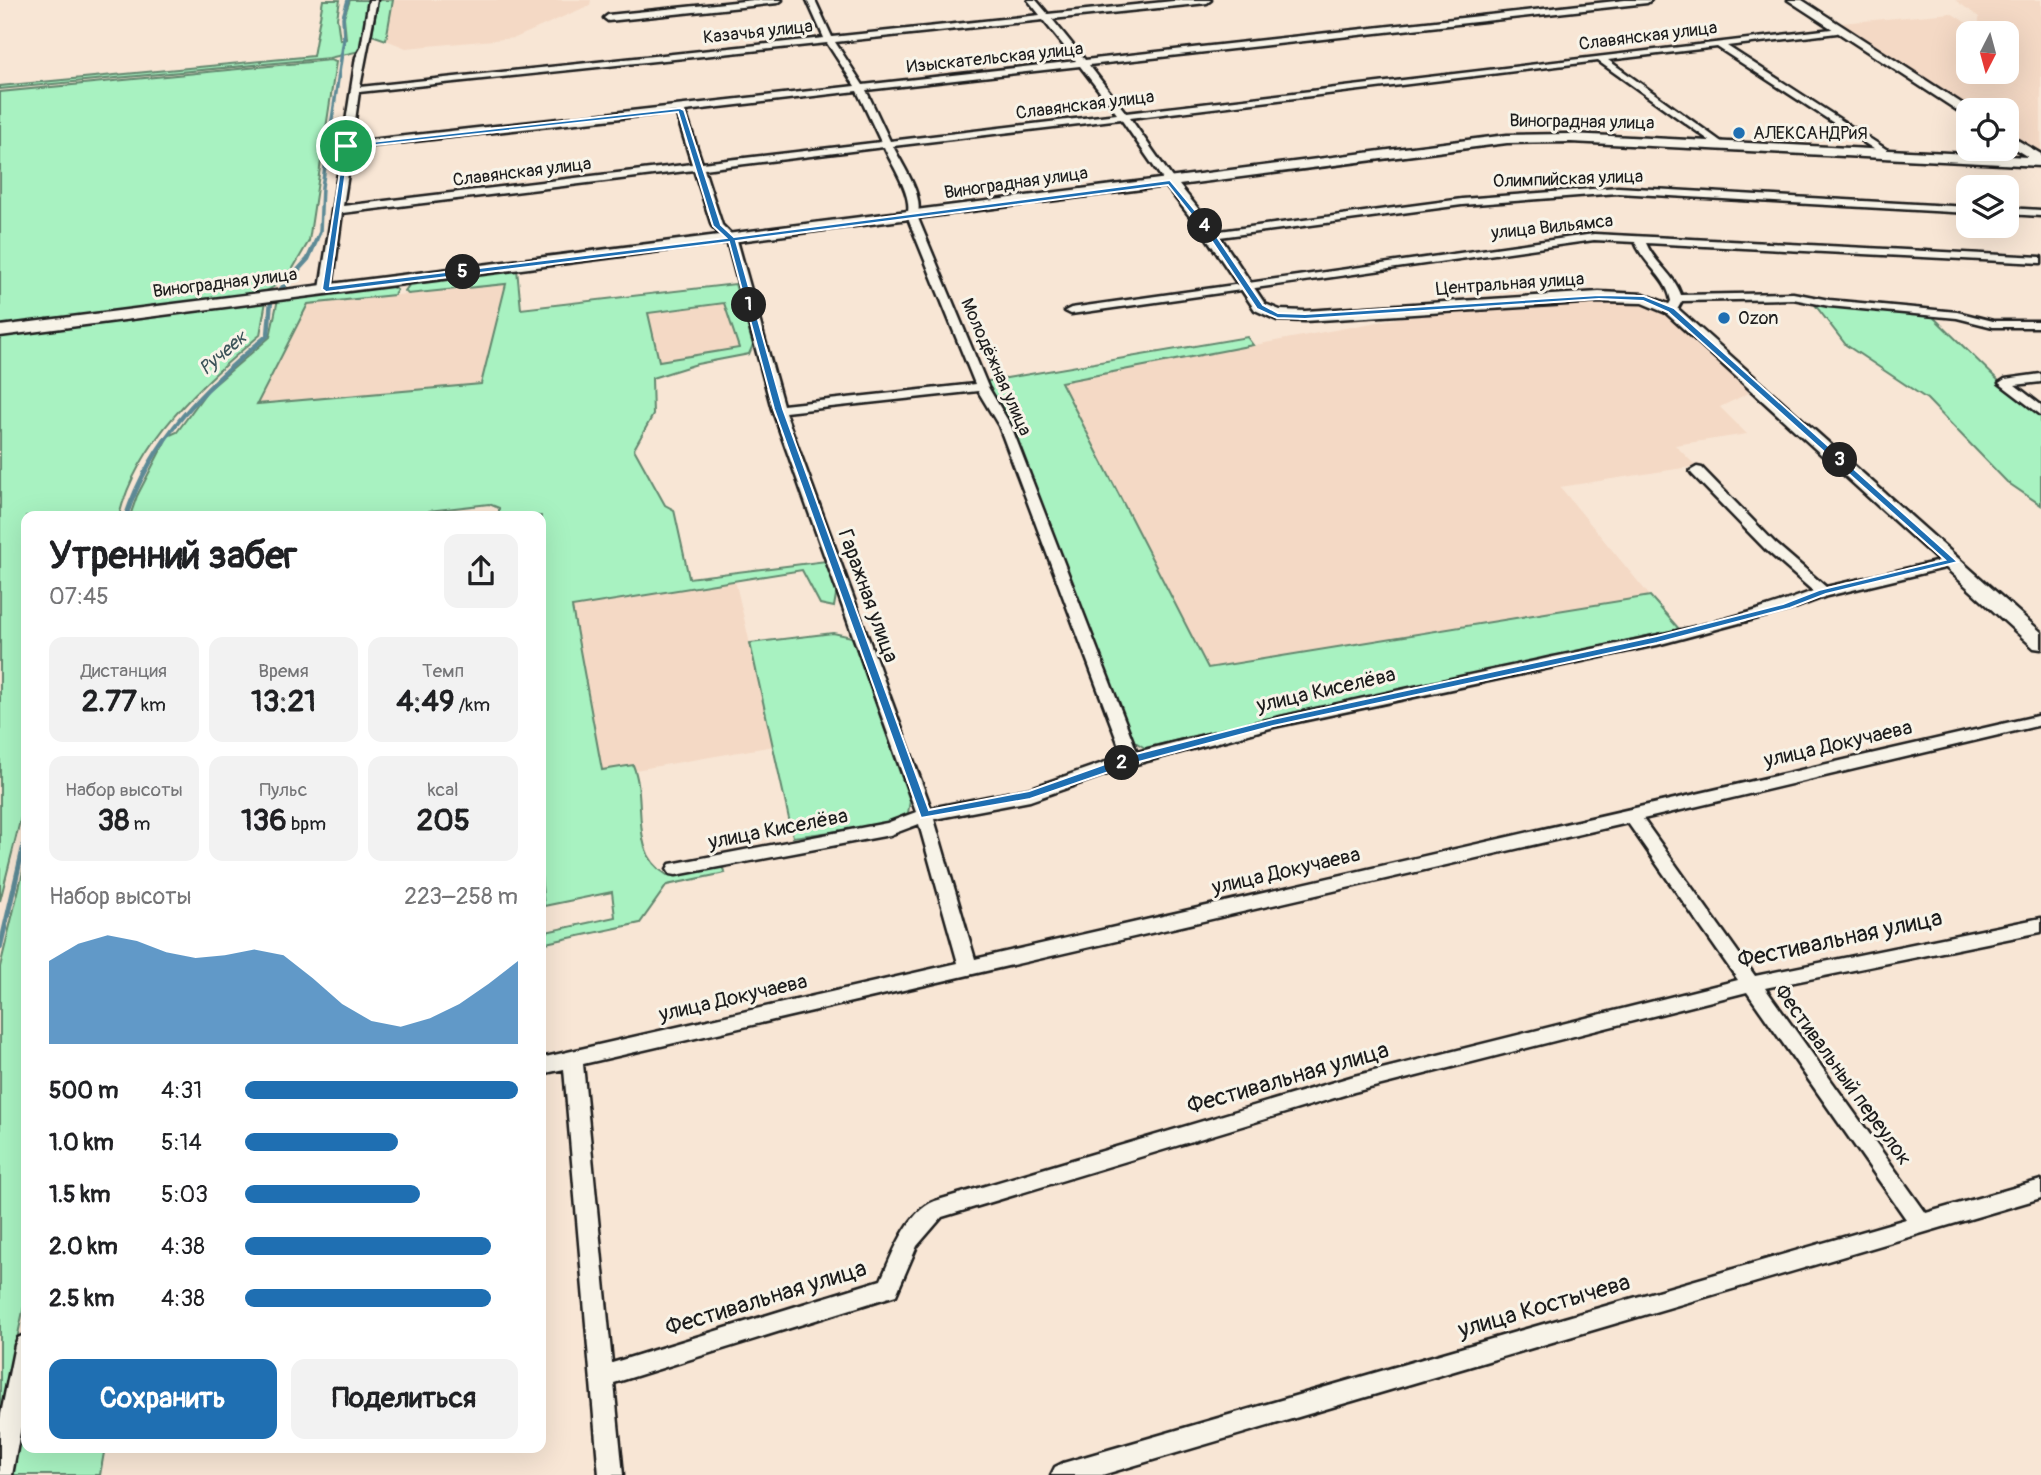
<!DOCTYPE html>
<html lang="ru">
<head>
<meta charset="utf-8">
<style>
	body { margin:0; font-family:Pangolin,sans-serif; background:#f2f2f2; color:#202124; height:100vh; display:flex; flex-direction:column; font-size:26px; white-space:nowrap }
	* { box-sizing:border-box; margin:0 }
	p { font-size:23px; color:#757577 }
	.icon { flex:none; width:38px; height:38px; fill:none; stroke:currentColor; stroke-width:2; stroke-linecap:round; stroke-linejoin:round }
	.map { position:relative; flex:1; overflow:hidden }
	.details { position:absolute; left:21px; top:511px; width:525px; height:942px; display:flex; flex-direction:column; background:#fff; border-radius:14px; box-shadow:0 7px 28px #0002 }
	.details>* { flex:none }
	.needle { width:46px; rotate:186deg }
	.tools { position:absolute; left:1956px; top:21px; display:grid; gap:14px }
	.tools a { display:grid; place-items:center; width:63px; height:63px; border-radius:14px; background:#fff; box-shadow:0 7px 28px #0002; font-size:35px }
	.pin { position:absolute; display:grid; place-items:center; width:60px; height:60px; color:#fff; margin:-30px; border:4px solid #fff; border-radius:50%; box-shadow:0 2px 7px #0007 }
	.km { position:absolute; width:35px; height:35px; margin:-18px; border-radius:50%; background:#222; color:#fff; font-size:19px; line-height:35px; text-align:center }
	.round { display:grid; place-items:center; flex:none; width:74px; height:74px; border-radius:14px; background:#f2f2f2 }
	.overview { display:flex; align-items:center; justify-content:space-between; height:119px; padding:0 28px }
	h1 { font-size:38px; font-weight:800; line-height:52px }
	.stats { display:grid; grid-template-columns:repeat(3,1fr); gap:10px; height:119px; padding:7px 28px }
	.stats div { display:grid; align-content:center; border-radius:14px; background:#f2f2f2; text-align:center }
	.stats b { font-size:30px; font-weight:800 }
	.stats small { font-size:19px; font-weight:400 }
	.stats p { font-size:19px }
	.chart { height:196px; padding:14px 28px }
	.chart p { display:flex; justify-content:space-between }
	.chart svg { width:100%; height:126px; margin-top:7px; fill:#1f6fb2; opacity:.7 }
	.button { display:flex; gap:14px; margin-top:auto; padding:14px 28px }
	.button a { flex:1; height:80px; border-radius:14px; background:#1f6fb2; color:#fff; font-size:28px; font-weight:800; line-height:80px; text-align:center }
	.button a+a { background:#f2f2f2; color:#202124 }
	ul { padding:0 28px; list-style:none; font-size:23px }
	li { display:grid; grid-template-columns:112px 84px 1fr; align-items:center; height:52px }
	li i { height:18px; border-radius:9px; background:#1f6fb2 }
	.map>svg:first-child { display:block }
	.built { fill:#f4d9c5; fill-rule:evenodd }
	.green { fill:#a8f2c1; stroke:#62876e; stroke-width:2; fill-rule:evenodd }
	.lines { fill:none; stroke-linecap:round; stroke-linejoin:round }
	.stream-far2 { stroke:#5d8a96; stroke-width:3.5 }
	.stream-far1 { stroke:#5d8a96; stroke-width:4.5 }
	.stream { stroke:#5d8a96; stroke-width:5 }
	.minor-casing { stroke:#1c1c1c; stroke-width:5 }
	.tertiary-casing { stroke:#1c1c1c; stroke-width:5 }
	.minor { fill:#f7f3e8; fill-rule:evenodd }
	.tertiary { fill:#f7f3e8; fill-rule:evenodd }
	.route { fill:#1f6fb2; stroke:#fff; stroke-width:2; fill-rule:evenodd }
	.poi-dot { fill:#1f6fb2; stroke:#f7f3e8; stroke-width:2.5 }
	.labels { text-anchor:middle; dominant-baseline:central; stroke-width:6; stroke-linejoin:round; paint-order:stroke }
	.far-street-label { font-size:18px; fill:#1c1c1c; stroke:#f7f3e8 }
	.far-poi-label { font-size:18px; fill:#1c1c1c; stroke:#f7f3e8; text-anchor:start }
	.far-water-label { font-size:19px; font-style:italic; fill:#3c5359; stroke:#f7f3e8 }
	.street-label { font-size:21px; fill:#1c1c1c; stroke:#f7f3e8 }
	.near-street-label { font-size:24px; fill:#1c1c1c; stroke:#f7f3e8 }
</style>
</head>
<body>
<div class="map">
<svg width="2041" height="1475" viewBox="0 0 2041 1475">
	<rect width="100%" height="100%" fill="#f8e6d5"/>
	<filter id="ink" filterUnits="userSpaceOnUse"><feTurbulence type="fractalNoise" baseFrequency=".0143" numOctaves="2"/><feDisplacementMap in="SourceGraphic" scale="14" xChannelSelector="R" yChannelSelector="G"/><feConvolveMatrix kernelMatrix="1 2 1 2 8 2 1 2 1" color-interpolation-filters="sRGB"/></filter>
	<g filter="url(#ink)">
		<!-- built -->
		<path class="built" d="M393,0h198l-1,5 -75,33 -109,10 -20,-8z
			M1955,0h86v157l-34,-23v-24h-36l-130,-87 110,-10 28,18 10,-2 -10,-7v-5zM1969,33h38v39h-38z
			M506,284l-25,100 -224,20 51,-100z
			M1602,301l27,1 38,11 90,76 -37,18 27,27 -72,11 21,21 -136,21 90,109 -443,72 -146,-287 349,-65z
			M724,303l16,45 -81,13 -12,-48z
			M735,580l39,166 -139,24 -2,-4 -31,5 -30,-164z"/>
		<!-- green -->
		<path class="green" d="M323,0h17l-3,18 3,22 6,-1 -2,-22 6,-17h19l-9,51 -31,7 -329,31v-3l313,-30z
			M378,0h15l-7,40 -14,-5z
			M330,60l6,2 -27,179 -17,29 -17,9v7l-12,7 -263,35v-236z
			M517,269l4,40 214,-25 18,61 -4,9 -52,10 -45,14 1,37 -19,34 31,56 9,5 15,68 137,-17 11,28 -3,18 -14,-3 -18,-34 -230,37 30,163 31,-5c15,36 -5,87 34,110l54,-10 4,8 -58,12 -27,38 -99,21v-11l74,-16 -3,-25 -68,14 -3,-31v-359h-42v-8l-10,-4 -60,7 -2,5h-297l7,-20 31,-60 9,-4 30,-41 63,-54 8,-38 112,-13 7,4 -3,5 -86,9 -51,100 224,-20 25,-100 -98,10 -3,-3 5,-7zM724,303l15,45 -80,13 -11,-48z
			M266,301l-6,34c-58,49 -122,105 -141,181h-93v281l-26,104v-566z
			M1812,301l117,12 74,72 38,29v91l-34,-23 -80,-83 -81,-54z
			M1247,337l6,8 -192,37 147,286 442,-72 29,33 -419,91 -115,28 -13,-8 -132,-338 -17,-20z
			M833,633l19,4 58,164 -2,12 -24,12 -91,12 -43,-194z
			M26,859v438l-26,122v-452z
			M26,1384v63h79l-5,28h-92z"/>
		<g class="lines">
			<!-- stream-far2 -->
			<path class="stream-far2" d="M315,243l5,-11 2,-45 22,-148 -1,-22 5,-17"/>
			<!-- stream-far1 -->
			<path class="stream-far1" d="M126,516c26,-78 80,-130 142,-181l3,-35 37,-41 8,-18"/>
			<!-- stream -->
			<path class="stream" d="M0,948l26,-112"/>
			<!-- minor casing -->
			<g class="minor-casing">
				<path id="minor" d="M369,0h8l-17,87 464,-49 -17,-38h8l17,37 208,-22 -12,-15h8l12,14 135,-14h28l-4,3 -155,16 33,41 540,-60h26l-4,3 -558,62 37,48 714,-85 1,2 -4,3 -110,13 162,105v4h-6l-166,-108 -109,13 115,83 2,2 -5,3 -122,-87 -468,57 45,64 -5,3 -4,-1 -45,-65 -228,27c9,19 32,50 24,70l71,171 23,39 126,326c132,-34 265,-63 398,-91 93,-20 189,-36 278,-70l-48,-42 -73,-75 -2,-3 7,-4 5,1 73,75 51,44 127,-29 7,4 -7,4 -126,30 -35,13 -135,36 -383,82 -138,37 -106,37 -96,18 41,140 1066,-244v10l-398,94 112,157 286,-58v14l-276,56 161,225 115,-33v18l-939,277h-51l4,-8 8,-4 843,-244 -159,-227 -393,100 -412,125 -25,29 -21,49 -282,88 9,92h-24l-35,-406 -23,5v-16l417,-95 -39,-139 -29,11 -214,40 -6,-1 -3,-5 3,-5 6,-1 211,-40 29,-11 -144,-403 -45,-168 -15,-15 -18,-56 -352,43 -10,76 -10,2 -2,-2 36,-232 5,-9zM1043,20l33,41 -213,24 -28,-43zM827,43l28,43 -503,56 7,-50zM1080,66l37,48 -227,27 -24,-51zM857,91l24,51 -179,21 -17,-52zM676,112l16,52 -349,42 9,-58zM884,147c8,19 30,49 23,69l68,168 -192,21 -46,-165 -15,-15 -18,-56zM978,391l21,35 124,330 -95,33 -97,19 -146,-396zM1628,823l110,157 -384,96 -419,125c-27,10 -43,54 -54,79l-269,83 -29,-299z
					M754,0h28l-4,3 -170,18 -4,-3 4,-3z
					M1618,187l351,20v6l-351,-20 -156,12 -250,33 -5,-3 5,-3 250,-33z
					M2007,208l34,2v6l-34,-2z
					M1594,234l447,23v6l-395,-20c8,20 28,31 35,52l112,-2 36,7 128,12 36,9h48v6h-48l-36,-9 -128,-12 -36,-7 -111,2 -4,7 -4,1 -6,-3 3,-5c-4,-24 -27,-36 -36,-59l-41,-2 -523,74 -6,-3 6,-3z
					M2041,374v8l-26,3 26,20v10l-42,-32 6,-4z
					M26,1334v66l-14,75h-12v-56l15,-74 3,-7z"/>
			</g>
			<!-- tertiary casing -->
			<g class="tertiary-casing">
				<path id="tertiary" d="M1788,0h14l170,110h-3v8z
					M1571,134l457,23 -21,-13v-10l34,20v12l-470,-24 -64,1 -328,42 38,47 48,72 15,6 25,1 294,-19 45,2 32,13 365,325v17l-7,-1 -368,-335 -24,-10 -43,-1 -294,19 -28,-1 -22,-10 -49,-73 -40,-51 -1166,150v-10l1507,-191z"/>
			</g>
			<!-- minor -->
			<use href="#minor" class="minor"/>
			<!-- tertiary -->
			<use href="#tertiary" class="tertiary"/>
		</g>
	</g>
	<!-- route -->
	<path class="route" d="M680,108l4,2 37,115 13,12 436,-57 45,54 48,71 15,8 27,1 294,-19 45,1 30,12 284,254 -132,32 -36,14 -133,35 -384,83 -138,37 -105,36 -109,19 -147,-409 -45,-167 -403,50 -4,-3 22,-144zM678,112l35,114 13,12 -396,48 19,-138zM1168,185l41,52 48,72 20,9 28,1 294,-20 44,2 25,11 277,248 -126,30 -36,14 -126,32 -384,83 -145,37 -99,35 -100,19 -146,-401 -47,-168z"/>
	<!-- markers -->
	<g class="poi-dot">
		<circle cx="1739" cy="133" r="7"/>
		<circle cx="1724" cy="318" r="7"/>
	</g>
	<g class="labels">
		<!-- far-street labels -->
		<g class="far-street-label">
			<text transform="translate(758 32) rotate(-6)">Казачья улица</text>
			<text transform="translate(1648 36) rotate(-7)">Славянская улица</text>
			<text transform="translate(995 58) rotate(-6)">Изыскательская улица</text>
			<text transform="translate(1085 105) rotate(-7)">Славянская улица</text>
			<text transform="translate(1582 122) rotate(1)">Виноградная улица</text>
			<text transform="translate(522 172) rotate(-7)">Славянская улица</text>
			<text transform="translate(1568 179) rotate(-2)">Олимпийская улица</text>
			<text transform="translate(1016 183) rotate(-8)">Виноградная улица</text>
			<text transform="translate(1552 227) rotate(-6)">улица Вильямса</text>
			<text transform="translate(225 283) rotate(-7)">Виноградная улица</text>
			<text transform="translate(1510 284) rotate(-4)">Центральная улица</text>
			<text transform="translate(996 367) rotate(66)">Молодёжная улица</text>
		</g>
		<!-- far-poi labels -->
		<g class="far-poi-label">
			<text x="1753" y="133">АЛЕКСАНДРиЯ</text>
			<text x="1738" y="318">Ozon</text>
		</g>
		<!-- far-water labels -->
		<g class="far-water-label">
			<text transform="translate(223 353) rotate(-41)">Ручеек</text>
		</g>
		<!-- street labels -->
		<g class="street-label">
			<text transform="translate(868 596) rotate(70)">Гаражная улица</text>
			<text transform="translate(1326 690) rotate(-13)">улица Киселёва</text>
			<text transform="translate(1838 744) rotate(-13)">улица Докучаева</text>
			<text transform="translate(778 829) rotate(-11)">улица Киселёва</text>
			<text transform="translate(1286 871) rotate(-13)">улица Докучаева</text>
			<text transform="translate(733 998) rotate(-13)">улица Докучаева</text>
			<text transform="translate(1843 1075) rotate(54)">Фестивальный переулок</text>
		</g>
		<!-- near-street labels -->
		<g class="near-street-label">
			<text transform="translate(1840 939) rotate(-12)">Фестивальная улица</text>
			<text transform="translate(1288 1078) rotate(-16)">Фестивальная улица</text>
			<text transform="translate(766 1298) rotate(-17)">Фестивальная улица</text>
			<text transform="translate(1544 1306) rotate(-16)">улица Костычева</text>
		</g>
	</g>
</svg>
<div class="tools">
<a><svg class="needle" viewBox="-14 -14 28 28"><path d="M0-13l5 13h-10z" fill="#e53935"/><path d="M0 13l5-13h-10z" fill="#757577"/></svg></a>
<a><svg class="icon" aria-label="locate" viewBox="0 0 24 24"><circle cx="12" cy="12" r="6"/><path d="M12 2v4M12 18v4M2 12h4M18 12h4"/></svg></a>
<a><svg class="icon" aria-label="layers" viewBox="0 0 24 24"><path d="M12 4l9 5-9 5-9-5zM3 14l9 5 9-5"/></svg></a>
</div>
<div class="pin" style="left:346px;top:146px;background:#1e9e55"><svg class="icon" aria-label="arrive" viewBox="0 0 24 24"><path d="M6 21V4h12l-3 4 3 4H6"/></svg></div>
<b class="km" style="left:749px;top:305px">1</b>
<b class="km" style="left:1122px;top:763px">2</b>
<b class="km" style="left:1840px;top:460px">3</b>
<b class="km" style="left:1205px;top:226px">4</b>
<b class="km" style="left:463px;top:272px">5</b>
<section class="details">
<div class="overview"><div><h1>Утренний забег</h1><p>07:45</p></div><a class="round"><svg class="icon" aria-label="share" viewBox="0 0 24 24"><path d="M12 15V3M7 8l5-5 5 5M5 13v7h14v-7"/></svg></a></div>
<div class="stats">
<div><p>Дистанция</p><b>2.77<small> km</small></b></div>
<div><p>Время</p><b>13:21</b></div>
<div><p>Темп</p><b>4:49<small> /km</small></b></div>
</div>
<div class="stats">
<div><p>Набор высоты</p><b>38<small> m</small></b></div>
<div><p>Пульс</p><b>136<small> bpm</small></b></div>
<div><p>kcal</p><b>205</b></div>
</div>
<div class="chart"><p><span>Набор высоты</span>223–258 m</p>
<svg viewBox="0 0 160 44" preserveAspectRatio="none"><path d="M0 44V15L10 9L20 6L30 8L40 12L50 14L60 13L70 11L80 13L90 21L100 30L110 36L120 38L130 35L140 30L150 23L160 15V44z"/></svg>
</div>
<ul>
<li><b>500 m</b>4:31<i style="width:100%"></i></li>
<li><b>1.0 km</b>5:14<i style="width:56%"></i></li>
<li><b>1.5 km</b>5:03<i style="width:64%"></i></li>
<li><b>2.0 km</b>4:38<i style="width:90%"></i></li>
<li><b>2.5 km</b>4:38<i style="width:90%"></i></li>
</ul>
<div class="button"><a>Сохранить</a><a>Поделиться</a></div>
</section>
</div>
</body>
</html>
